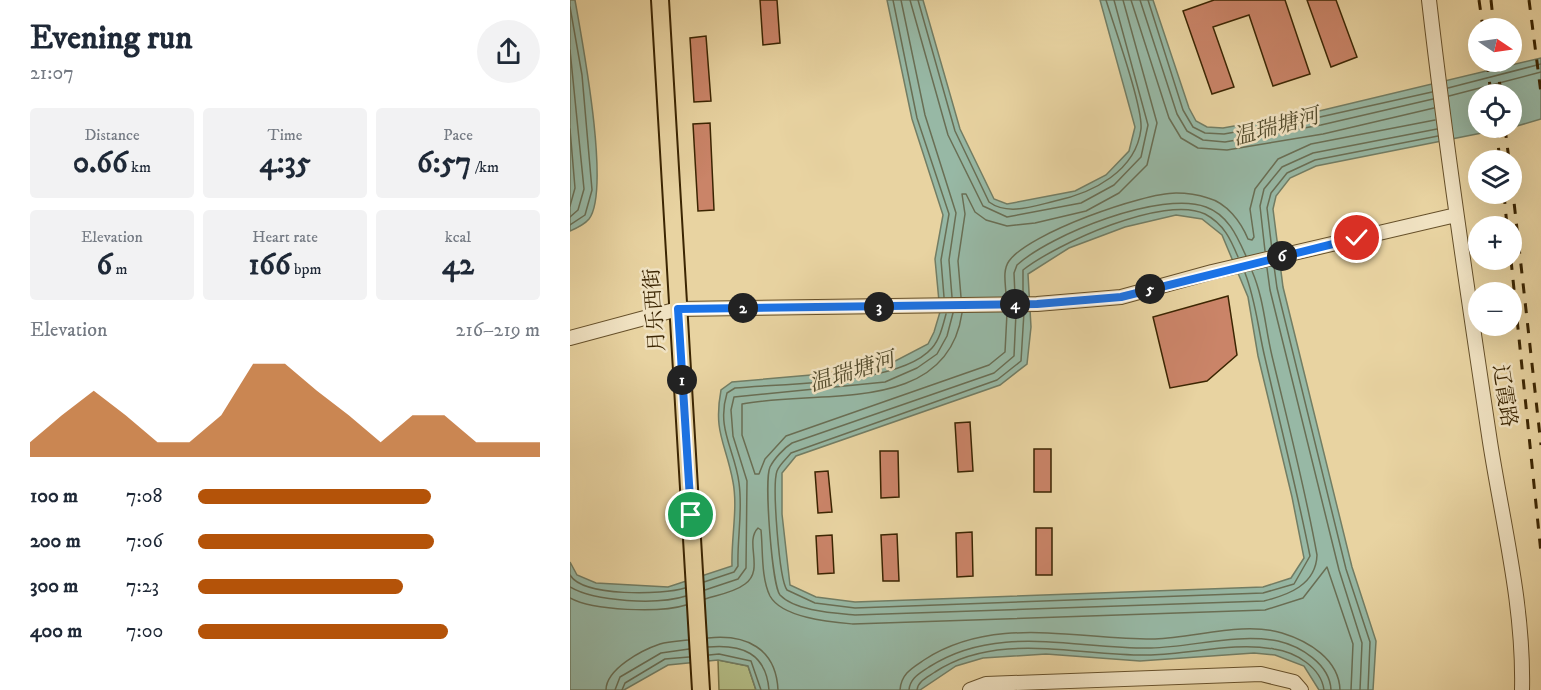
<!DOCTYPE html>
<html lang="en">
<head>
<meta charset="utf-8">
<style>
	body { margin:0; font-family:"IM FELL DW Pica","Noto Serif SC",serif; background:#f2f2f3; color:#1f2937; height:100vh; display:flex; flex-direction:column; font-size:22px; white-space:nowrap }
	* { box-sizing:border-box; margin:0 }
	p { font-size:20px; color:#747a83 }
	.icon { flex:none; width:33px; height:33px; fill:none; stroke:currentColor; stroke-width:2; stroke-linecap:round; stroke-linejoin:round }
	.map { position:relative; flex:1; overflow:hidden }
	.side { display:flex; flex-direction:column; background:#fff; width:570px }
	.side>* { flex:none }
	.needle { width:39px; rotate:103deg }
	.fabs { position:absolute; left:898px; top:18px; display:grid; gap:12px }
	.fabs a { display:grid; place-items:center; width:54px; height:54px; border-radius:50%; background:#fff; box-shadow:0 6px 24px #0002; font-size:30px }
	.pin { position:absolute; display:grid; place-items:center; width:51px; height:51px; color:#fff; margin:-26px; border:3px solid #fff; border-radius:50%; box-shadow:0 2px 6px #0007 }
	.km { position:absolute; width:30px; height:30px; margin:-15px; border-radius:50%; background:#222; color:#fff; font-size:16px; line-height:30px; text-align:center }
	.round { display:grid; place-items:center; flex:none; width:63px; height:63px; border-radius:32px; background:#f2f2f3 }
	.head { display:flex; align-items:center; justify-content:space-between; height:102px; padding:0 30px }
	h1 { font-size:33px; font-weight:700; line-height:45px }
	.metrics { display:grid; grid-template-columns:repeat(3,1fr); gap:9px; height:102px; padding:6px 30px }
	.metrics div { display:grid; align-content:center; border-radius:6px; background:#f2f2f3; text-align:center }
	.metrics b { font-size:30px; font-weight:700 }
	.metrics small { font-size:16px; font-weight:400 }
	.metrics p { font-size:16px }
	.chart { height:168px; padding:12px 30px }
	.chart p { display:flex; justify-content:space-between }
	.chart svg { width:100%; height:108px; margin-top:6px; fill:#b45309; opacity:.7 }
	ul { padding:0 30px; list-style:none; font-size:20px }
	li { display:grid; grid-template-columns:96px 72px 1fr; align-items:center; height:45px }
	li i { height:15px; border-radius:8px; background:#b45309 }
	main { display:flex; flex:1; min-height:0 }
	.map>svg:first-child { display:block }
	.green { fill:#b4bd86; stroke:#787144; stroke-width:1.5 }
	.water { fill:#97b8a5; stroke:#727d64; stroke-width:1.5; fill-rule:evenodd }
	.lines { fill:none; stroke-linecap:round; stroke-linejoin:round }
	.shore { stroke:#696e54; stroke-width:1.5 }
	.building { fill:#ca8468; stroke:#3b2502; stroke-width:1.5 }
	.minor-casing { stroke:#66502a; stroke-width:16 }
	.major-casing { stroke:#3b2502; stroke-width:20 }
	.minor { stroke:#f0e2c2; stroke-width:14 }
	.major { stroke:#e8d3a1; stroke-width:16 }
	.rail { stroke:#3b2502; stroke-width:3; stroke-dasharray:10 10; stroke-linecap:butt }
	.route-casing { stroke:#fff; stroke-width:12 }
	.route { stroke:#1a73e8; stroke-width:8 }
	.labels { text-anchor:middle; dominant-baseline:central; stroke-width:5; stroke-linejoin:round; paint-order:stroke }
	.street-label { font-size:21px; fill:#3b2502; stroke:#f0e2c2 }
	.water-label { font-size:22px; font-style:italic; fill:#524a2b; stroke:#f0e2c2 }
</style>
</head>
<body>
<main>
<section class="side">
<div class="head"><div><h1>Evening run</h1><p>21:07</p></div><a class="round"><svg class="icon" aria-label="share" viewBox="0 0 24 24"><path d="M12 15V3M7 8l5-5 5 5M5 13v7h14v-7"/></svg></a></div>
<div class="metrics">
<div><p>Distance</p><b>0.66<small> km</small></b></div>
<div><p>Time</p><b>4:35</b></div>
<div><p>Pace</p><b>6:57<small> /km</small></b></div>
</div>
<div class="metrics">
<div><p>Elevation</p><b>6<small> m</small></b></div>
<div><p>Heart rate</p><b>166<small> bpm</small></b></div>
<div><p>kcal</p><b>42</b></div>
</div>
<div class="chart"><p><span>Elevation</span>216–219 m</p>
<svg viewBox="0 0 160 44" preserveAspectRatio="none"><path d="M0 44V38L10 27L20 17L30 27L40 38L50 38L60 27L70 6L80 6L90 17L100 27L110 38L120 27L130 27L140 38L150 38L160 38V44z"/></svg>
</div>
<ul>
<li><b>100 m</b>7:08<i style="width:68%"></i></li>
<li><b>200 m</b>7:06<i style="width:69%"></i></li>
<li><b>300 m</b>7:23<i style="width:60%"></i></li>
<li><b>400 m</b>7:00<i style="width:73%"></i></li>
</ul>
</section>
<div class="map">
<svg width="971" height="690" viewBox="0 0 971 690">
	<rect width="100%" height="100%" fill="#e8d3a1"/>
	<filter id="stains"><feTurbulence type="fractalNoise" baseFrequency=".00333" numOctaves="4"/><feColorMatrix values="0 0 0 0 .2 0 0 0 0 .09 0 0 0 0 .02 0 0 0 .5 -.17"/></filter>
	<radialGradient id="worn" r=".72"><stop offset=".6" stop-color="#630" stop-opacity="0"/><stop offset="1" stop-color="#630" stop-opacity=".3"/></radialGradient>
	<!-- green -->
	<path class="green" d="M148,660l30,6 8,24h-37z"/>
	<!-- water -->
	<path class="water" d="M0,0h5c7,40 36,190 14,219 -5,6 -12,9 -19,12z
		M317,0h36l37,129 34,70 13,5 68,-13 31,-16 23,-24 6,-24 -35,-127h53l36,108 7,13 11,6 16,1 96,-17 222,-53v61l-24,7 -201,40 -26,12 -14,18 -3,13 10,78 69,280 24,74 -3,49h-54l-15,-24 -29,-11 -21,-2 -114,8 -94,-7 -63,4 -27,8 -36,24h-164l-8,-24 -30,-6 -50,5 -44,25h-54v-128l7,13 19,8 72,4 64,-21c-1,-27 6,-58 1,-84 -7,-39 -20,-49 -12,-92l11,-8 148,-13 48,-25 6,-12 6,-20 -5,-53 8,-44 -31,-96zM909,94h33v34h-33zM606,215l26,4 20,16 26,62 10,59 34,141 12,61 -13,20 -28,9 -408,15 -39,-5 -26,-12 -8,-71v-41l14,-17 204,-71 27,-21 4,-37 -3,-53 41,-26 56,-21z"/>
	<g class="lines">
		<!-- shore -->
		<path class="shore" d="M323,0l24,118 32,96 -8,46 3,37
			M331,0l24,115 31,98 -7,47 3,37
			M340,0l38,135 35,71 24,11 74,-14 33,-18 27,-28 7,-32 -34,-125
			M348,0l37,131 34,71c19,14 45,4 66,-1 38,-8 81,-30 86,-72 2,-22 -27,-103 -35,-129
			M561,0l38,118 12,20 17,10 29,2 96,-16 111,-26
			M570,0l37,114 10,17 16,9 22,2 96,-17 112,-26
			M578,0l35,110 10,17 12,6 19,1 96,-17 112,-25
			M0,7l12,68 10,115 -7,25 -15,10
			M0,50l14,139 -6,21 -8,7
			M878,88l93,-24
			M879,96l92,-24
			M0,129l5,59 -5,18
			M702,250l-5,-42 4,-15 16,-20 28,-13 123,-24
			M695,251l-5,-45 4,-17 18,-22 31,-14 124,-24
			M704,266l3,22 69,281 24,73 -2,48
			M697,268l3,22 69,280 23,73 -2,47
			M436,296c0,-11 -4,-25 3,-35 20,-28 134,-68 167,-68 10,0 23,2 32,5 19,5 33,24 40,41l4,1 2,-3 -4,-28 5,-20 23,-30 33,-15 124,-24
			M445,296l-1,-23 3,-8c34,-31 145,-75 189,-58 22,8 31,29 40,49
			M453,296v-26c33,-26 142,-76 182,-56 19,10 26,26 33,43
			M391,297l-3,-36 7,-47 -3,-20h4l9,18 11,8 21,6 28,-3 51,-12 33,-18 28,-28 10,-42 -34,-123
			M454,312l-3,49 -24,19 -206,73c-4,5 -12,12 -14,18 -5,14 2,108 10,119l28,13 40,5 408,-15 31,-9 16,-28c-13,-66 -30,-132 -45,-198 -7,-29 -9,-57 -20,-85
			M392,313c-15,104 -146,76 -220,91v31l13,39h4l6,-15 21,-23 203,-71 16,-13 2,-39
			M446,313l-2,43 -20,17 -202,70c-8,5 -18,16 -22,24 -6,13 2,118 10,128 15,16 54,18 75,20l409,-14c24,-6 52,-16 53,-46 -12,-67 -29,-132 -45,-199 -7,-29 -8,-57 -20,-85
			M0,575c13,22 93,20 115,13
			M134,582l30,-10 4,-6c-1,-28 5,-55 1,-83 -4,-33 -23,-54 -12,-90l8,-5c49,-5 165,-3 197,-40 8,-9 11,-23 14,-34
			M0,587c25,15 88,18 116,9
			M135,590l33,-11 8,-11 1,-87 -14,-45 -2,-26 3,-13 151,-15 32,-14 20,-14 10,-18 6,-23
			M0,598c23,13 91,15 116,7
			M135,599c13,-4 30,-7 40,-15 20,-14 -1,-42 13,-56l3,2c2,20 0,48 9,66 12,22 61,26 83,28l412,-14 38,-12 24,-31 26,77 -2,46
			M138,638c38,-4 68,10 70,52
			M138,647c34,-3 58,6 61,43
			M139,655l10,-1 32,7 10,29
			M36,690c0,-21 36,-40 54,-46 9,-3 19,-3 28,-4
			M45,690l5,-13 41,-24 28,-4
			M52,690l3,-7 40,-24 24,-2
			M330,690c1,-16 12,-22 24,-30 71,-46 153,-20 231,-21 40,-1 88,-18 127,-6 26,8 57,26 58,57
			M339,690c1,-12 10,-16 20,-23 68,-44 146,-18 222,-19 41,-1 86,-15 127,-7 22,5 52,23 53,49
			M347,690c1,-9 11,-13 18,-18 64,-42 145,-15 216,-17 40,-1 83,-13 123,-6 21,3 47,18 50,41"/>
	</g>
	<!-- building -->
	<path class="building" d="M190,0h17l3,43 -17,2z
		M644,0h71l25,74 -37,12 -24,-71 -36,12 21,60 -22,7 -29,-83z
		M737,0h29l21,57 -26,10z
		M136,36l5,65 -17,1 -4,-64z
		M140,123l4,87 -16,1 -5,-87z
		M658,296l9,59 -30,26 -37,7 -17,-71z
		M400,422l3,49 -15,1 -3,-49z
		M464,449h17v43h-17z
		M310,451h18l1,46 -18,1z
		M258,471l4,41 -14,1 -3,-41z
		M466,528h16v47h-16z
		M402,532l1,44 -16,1 -1,-44z
		M327,534l2,47h-16l-2,-46z
		M262,535l2,38 -16,1 -2,-38z"/>
	<g class="lines">
		<!-- minor casing -->
		<g class="minor-casing">
			<path id="minor" d="M859,0c17,148 39,295 61,442 13,83 34,164 32,248
				M0,338l108,-29 359,-5 84,-7 91,-25 244,-57
				M400,690l16,-6 275,-10 33,8 7,8"/>
		</g>
		<!-- major casing -->
		<g class="major-casing">
			<path id="major" d="M90,0l41,690"/>
		</g>
		<!-- minor -->
		<use href="#minor" class="minor"/>
		<!-- major -->
		<use href="#major" class="major"/>
		<!-- rail -->
		<path class="rail" d="M909,0l4,28
			M921,0l3,28
			M959,0l12,93
			M917,62l4,32
			M927,62l4,32
			M926,128l4,32
			M935,128l4,32
			M942,184l29,261
			M934,194l3,32
			M941,260l30,293"/>
	</g>
	<g class="lines">
		<!-- route casing -->
		<g class="route-casing">
			<path id="route" d="M121,515l-13,-206 359,-5 84,-7 236,-59"/>
		</g>
		<!-- route -->
		<use href="#route" class="route"/>
	</g>
	<g class="labels">
		<!-- street labels -->
		<g class="street-label">
			<text transform="translate(85 310) rotate(-94)">月乐西街</text>
			<text transform="translate(934 396) rotate(81)">辽霞路</text>
		</g>
		<!-- water labels -->
		<g class="water-label">
			<text transform="translate(706 127) rotate(-15)">温瑞塘河</text>
			<text transform="translate(282 372) rotate(-17)">温瑞塘河</text>
		</g>
	</g>
	<rect width="100%" height="100%" filter="url(#stains)"/>
	<rect width="100%" height="100%" fill="url(#worn)"/>
</svg>
<div class="fabs">
<a><svg class="needle" viewBox="-14 -14 28 28"><path d="M0-13l5 13h-10z" fill="#e53935"/><path d="M0 13l5-13h-10z" fill="#747a83"/></svg></a>
<a><svg class="icon" aria-label="locate" viewBox="0 0 24 24"><circle cx="12" cy="12" r="6"/><path d="M12 2v4M12 18v4M2 12h4M18 12h4"/></svg></a>
<a><svg class="icon" aria-label="layers" viewBox="0 0 24 24"><path d="M12 4l9 5-9 5-9-5zM3 14l9 5 9-5"/></svg></a>
<a>+</a>
<a>−</a>
</div>
<div class="pin" style="left:121px;top:515px;background:#1e9e55"><svg class="icon" aria-label="arrive" viewBox="0 0 24 24"><path d="M6 21V4h12l-3 4 3 4H6"/></svg></div>
<div class="pin" style="left:787px;top:238px;background:#d93025"><svg class="icon" aria-label="check" viewBox="0 0 24 24"><path d="M5 12l5 5 9-10"/></svg></div>
<b class="km" style="left:112px;top:380px">1</b>
<b class="km" style="left:173px;top:308px">2</b>
<b class="km" style="left:309px;top:307px">3</b>
<b class="km" style="left:445px;top:304px">4</b>
<b class="km" style="left:580px;top:289px">5</b>
<b class="km" style="left:712px;top:256px">6</b>
</div>
</main>
</body>
</html>
